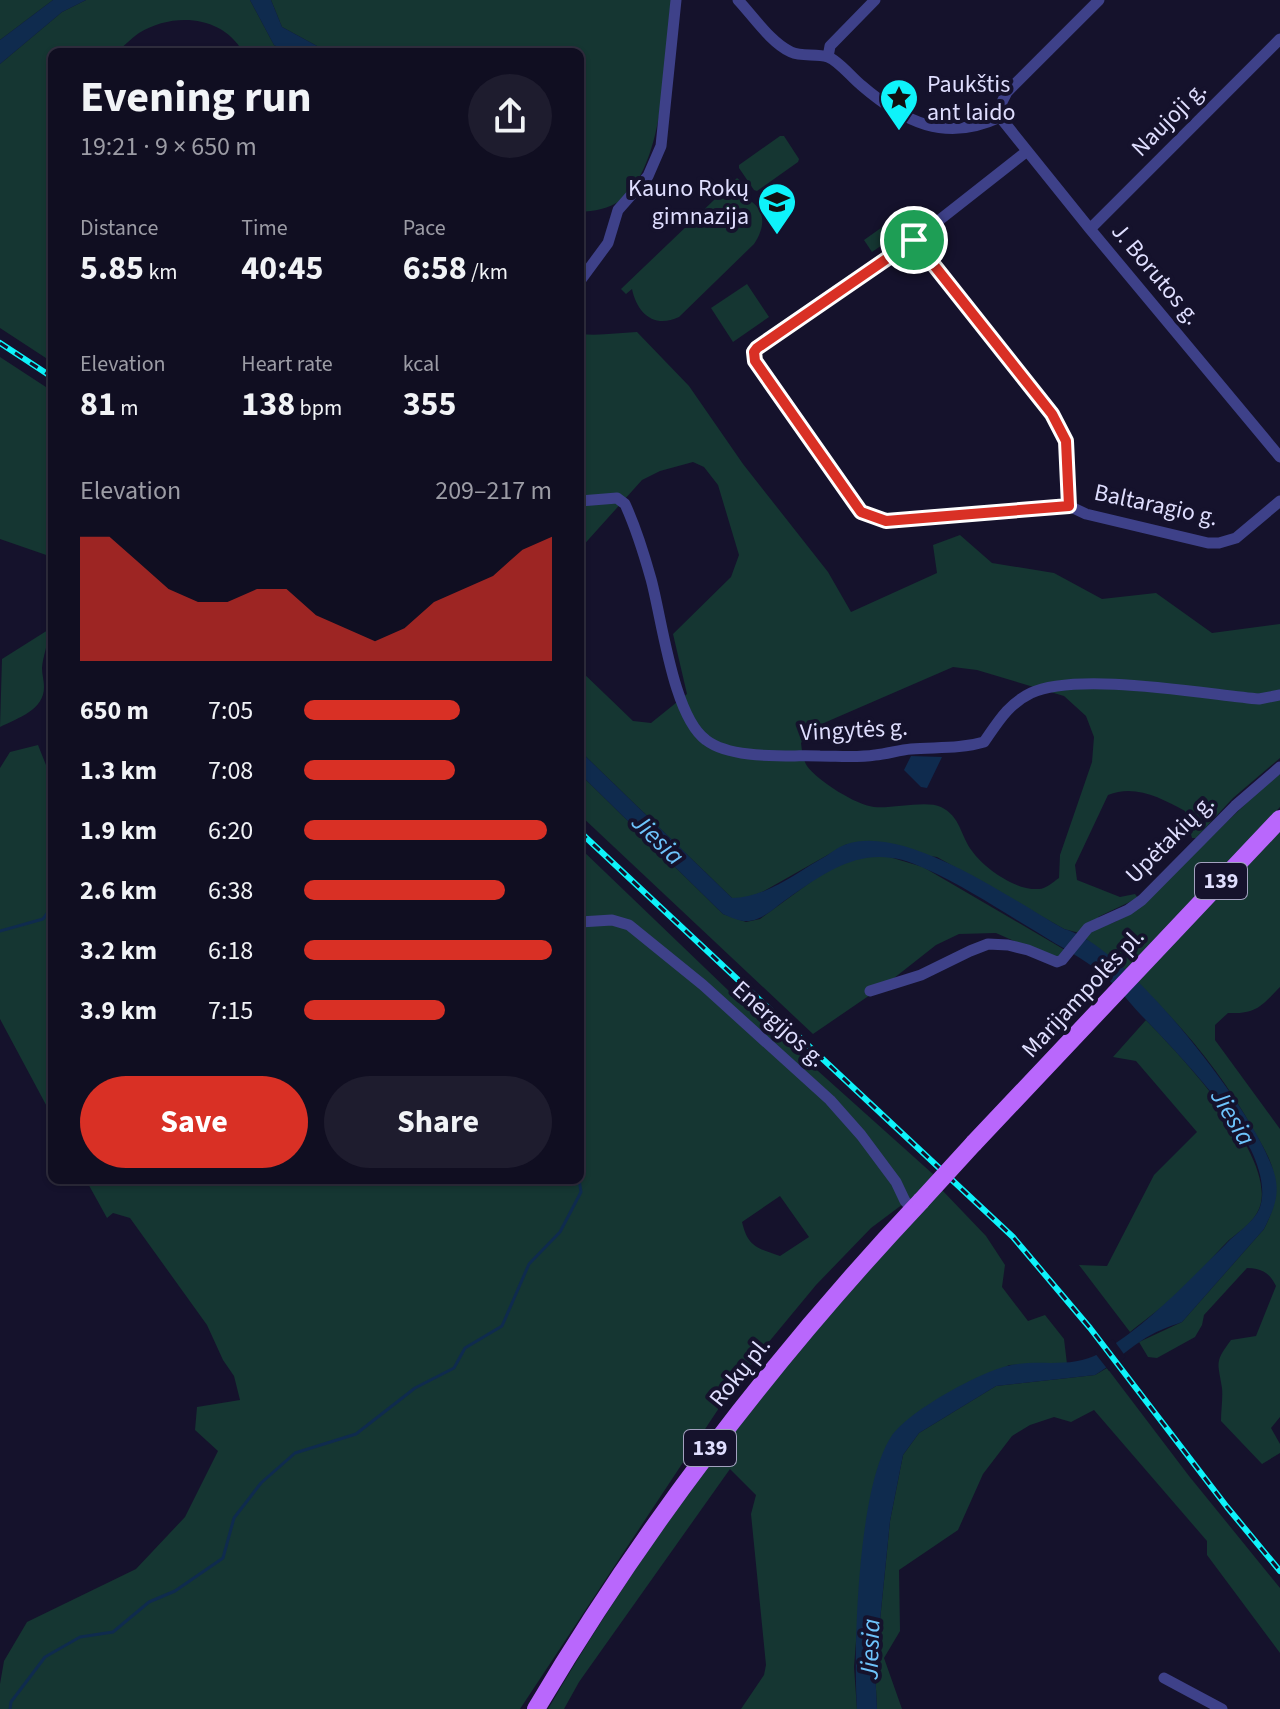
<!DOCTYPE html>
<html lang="en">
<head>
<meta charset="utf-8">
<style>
	body { margin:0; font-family:"Source Sans 3",sans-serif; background:#1e1c2e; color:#f1f3f6; height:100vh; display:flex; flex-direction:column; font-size:30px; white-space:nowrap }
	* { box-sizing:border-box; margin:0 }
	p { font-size:26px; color:#9c9ca5 }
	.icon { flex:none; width:44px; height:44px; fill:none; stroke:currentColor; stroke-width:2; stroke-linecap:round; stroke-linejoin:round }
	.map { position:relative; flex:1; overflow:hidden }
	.side { position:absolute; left:48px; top:48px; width:536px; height:1136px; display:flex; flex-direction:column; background:#100e21; border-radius:12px; box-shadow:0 2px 6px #0004,0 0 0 2px #302e3f }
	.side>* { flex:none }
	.pin { position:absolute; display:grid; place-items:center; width:68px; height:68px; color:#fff; margin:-34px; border:4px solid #fff; border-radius:50%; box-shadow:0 2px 8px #0007 }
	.round { display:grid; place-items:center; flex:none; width:84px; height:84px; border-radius:42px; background:#1e1c2e }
	.head { display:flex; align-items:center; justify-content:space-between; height:136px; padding:0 32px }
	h1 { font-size:44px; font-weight:700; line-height:60px }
	.metrics { display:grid; grid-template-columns:repeat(3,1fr); gap:12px; height:136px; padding:8px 32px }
	.metrics div { display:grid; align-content:center }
	.metrics b { font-size:34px; font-weight:700 }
	.metrics small { font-size:22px; font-weight:400 }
	.metrics p { font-size:22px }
	.chart { height:224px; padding:16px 32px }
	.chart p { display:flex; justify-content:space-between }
	.chart svg { width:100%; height:144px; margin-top:8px; fill:#d93025; opacity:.7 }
	.cta { display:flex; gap:16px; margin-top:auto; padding:16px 32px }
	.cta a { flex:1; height:92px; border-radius:48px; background:#d93025; color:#fff; font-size:32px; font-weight:700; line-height:92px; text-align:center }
	.cta a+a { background:#1e1c2e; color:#f1f3f6 }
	ul { padding:0 32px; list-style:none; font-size:26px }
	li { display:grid; grid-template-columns:128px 96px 1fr; align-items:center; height:60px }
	li i { height:20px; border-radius:10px; background:#d93025 }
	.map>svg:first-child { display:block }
	.green { fill:#153632; fill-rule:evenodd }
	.water { fill:#0f2b4e }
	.pier { fill:#15122c }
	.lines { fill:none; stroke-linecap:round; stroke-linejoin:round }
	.stream { stroke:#0f2b4e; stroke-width:3 }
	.street { stroke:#3e4189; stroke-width:11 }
	.primary { stroke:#b967fc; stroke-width:18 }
	.rail-casing { stroke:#0ef3fa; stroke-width:6 }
	.rail { stroke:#15122c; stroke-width:3; stroke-dasharray:9; stroke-linecap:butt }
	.primary-bridge { stroke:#b967fc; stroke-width:18 }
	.route-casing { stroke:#fff; stroke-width:16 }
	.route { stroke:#d93025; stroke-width:10 }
	.labels { text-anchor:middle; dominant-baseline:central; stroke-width:8; stroke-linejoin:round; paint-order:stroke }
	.shield { fill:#15122c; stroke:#a2a1bf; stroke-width:2 }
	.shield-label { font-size:22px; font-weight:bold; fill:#dfdefe }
	.poi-label { font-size:24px; fill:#dfdefe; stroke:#15122c; text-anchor:start }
	.street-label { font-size:24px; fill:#dfdefe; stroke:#15122c }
	.water-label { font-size:26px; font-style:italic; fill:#6ec4fc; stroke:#15122c }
</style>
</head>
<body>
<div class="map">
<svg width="1280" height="1709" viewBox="0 0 1280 1709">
	<rect width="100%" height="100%" fill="#15122c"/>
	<!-- green -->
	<path class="green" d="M0,0h53l-53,40z
		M86,0h164l24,45 13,7h-44c-21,-37 -70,-40 -104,-19 -8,5 -17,16 -24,19 -9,3 -51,0 -63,0v310l-52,-34v-264l62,-52z
		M271,0h400c-6,55 -5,164 -50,200 -12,9 -27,11 -41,12v-160h-252l-46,-25z
		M780,136h4l15,23 -1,3 -41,29 -3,-1 -15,-22v-3z
		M737,178l5,4 -11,12c30,5 40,25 23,50l-75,73c-25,12 -42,-4 -47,-28l-6,5 -5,-5z
		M895,218l9,12 -32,22 -8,-12z
		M747,284l22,33 -36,25 -22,-34z
		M637,332l52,54 54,78 85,108 23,40 86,-39 -4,-28 27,-10 32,28 62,10 48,26 54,-6 56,40 68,-9v134l-47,40 -37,40h-4l-7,-27c-24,-13 -50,-27 -77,-16l-33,70 2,15 43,17 15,-3 3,4 -40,19 5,9c33,-7 71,-53 95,-76 27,-26 53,-53 82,-76v33l-155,164 -46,-38 -15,-4 -127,-72 -90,-13 -83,47 -16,7h-16l-152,-147v-81l53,51 18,2 36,-29 -14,-60 58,-57 8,-22 -21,-70 -14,-18 -11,-5 -33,9 -18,9 -62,69v-215c20,2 37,-1 57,-2zM953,667l24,3 87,26 22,20 8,21 -2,25 -32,93 -1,23c-6,4 -13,11 -20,11 -23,2 -55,-21 -67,-38 -12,-16 -11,-34 -31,-44 -15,-7 -49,2 -67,0 -18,-2 -56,-26 -67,-41 -4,-6 -5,-15 -6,-23l9,-14z
		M0,357l52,34v166l-52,-18z
		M48,630c1,14 -5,24 -6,38 0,6 2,13 2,19 0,23 -26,31 -44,40l2,-68z
		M38,745l8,20 1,41 5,1v309l-52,-97v-251l10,-16z
		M580,774l143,140 23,8 14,-3 63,-46 31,-15 32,-2 37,11 142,83 -3,5 -10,3 -56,-25 -37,1 -23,11 -47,37 -76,52 -233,-219z
		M1280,828v159c-19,19 -23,27 -52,26l-13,12v15l65,89v288l-9,11 9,16v9l-18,11 -41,-43c0,-11 2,-23 1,-33 -4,-26 -8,-25 9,-48l25,-4 20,-50c-6,-13 -15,-18 -29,-18l-43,47 -2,10 -7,12 -38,21 -9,-1 -9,-15 43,-20 82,-93c9,-17 14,-34 10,-53 -2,-16 -12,-31 -20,-45 -30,-55 -71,-105 -117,-148z
		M580,848l150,144 204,183 -19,20 -44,33 -55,57 -53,64 -46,62 -197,298h-520v-25l4,-23 23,-39 109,-53 49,-52 33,-66 -23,-21 2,-23 43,-7 -6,-24 -11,-16 -16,-35 -77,-107 -17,-5 -6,5 -21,-38h494zM780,1196l29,41 -29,19c-23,-8 -32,-9 -38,-34z
		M1146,1020c33,34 134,139 113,189 -6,14 -19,22 -30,31 -16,16 -30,34 -47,49 -16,16 -35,29 -52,43l-51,-67 28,1 47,-91 43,-43 -61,-71 -23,-4z
		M942,1190l44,46 19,29 -3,22 26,34 17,-6 19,24 3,25 -58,1 -117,71 -29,116 -9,115 3,42h-116l23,-34 2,-10 -15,-151 5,-19 -26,-26 -151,213 -15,27h-16c85,-146 191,-293 302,-421 29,-34 62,-65 92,-98z
		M1107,1368l82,108 91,112v65l-73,-98v-14l-113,-131 -23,12 -17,-5 -24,8 -18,11 -29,38 -25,56 -59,40 1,61 -16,27 18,51h-25l-2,-39 15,-149 13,-66 16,-22 77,-47 99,-11z"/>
	<!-- water -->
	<path class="water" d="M53,0h33l-24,12 -62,52v-24z
		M250,0h21l11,27 46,25h-41l-13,-7z
		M580,751l152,147c34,0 65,-26 94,-42 6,-4 14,-10 21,-12 60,-20 165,56 217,85 61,15 195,185 211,247 5,20 -2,35 -11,53l-82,93c-14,5 -28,10 -41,19 -16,10 -29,24 -46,34l-99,11 -77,47 -16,22 -13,66 -15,149 2,39h-20c-4,-61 1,-222 34,-272 16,-25 87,-64 116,-71 31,-8 64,4 93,-13 48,-28 86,-70 126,-109 11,-12 28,-21 34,-37 6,-18 -1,-40 -9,-57 -24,-45 -74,-98 -110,-135 -13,-14 -25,-30 -40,-42 -18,-15 -41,-26 -61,-39 -37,-22 -74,-47 -114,-65 -56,-28 -93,-3 -139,30 -9,6 -19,16 -30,20 -12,5 -23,0 -34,-5l-143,-140z
		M911,756l31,1 -15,31 -6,-1 -17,-17z"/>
	<!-- pier -->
	<path class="pier" d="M1113,1339l13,18 -17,14 -15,-19z"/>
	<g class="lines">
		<!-- stream -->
		<path class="stream" d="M0,931l43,-12 9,-12
			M10,1709l1,-7 34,-45 35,-20 33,-5 36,-30 26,-11 48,-33 11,-40 27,-35 34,-30 61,-19 59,-46 39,-20 11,-20 37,-22 27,-62 31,-32 21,-40 -2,-12"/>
		<!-- street -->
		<path class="street" d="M738,0c15,16 33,43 53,52 11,5 25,1 37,5 11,4 23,20 33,28 43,37 84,58 139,32
			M828,57l2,-11 45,-46
			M1000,117l90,112 190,228
			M1000,117l2,-15 5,-10 92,-92
			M1026,152l-112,88 -160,112 1,9 106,151 25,9 183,-15 17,8 122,29h11l17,-5 44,-37
			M1090,229l190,-190
			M914,240l138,174 14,27 3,65
			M580,281l28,-38 10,-33 30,-34 13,-30 15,-146
			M580,501l37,-3 8,6c11,24 19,50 26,75 11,40 22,137 55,161 26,20 82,15 114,16 18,0 37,2 55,-1 12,-1 24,-5 36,-6 25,-2 49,0 73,-7 14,-20 24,-38 47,-49 46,-22 173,1 228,6l21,-4
			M580,922l32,-2 17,5 74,60 127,115 31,35 35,47 9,19 8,8
			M870,991l51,-16 49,-24 18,-7 20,1 20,5 29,12 5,-2 26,-32 40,-18 14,-10 93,-94 45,-39
			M1164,1678l58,31"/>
		<!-- primary -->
		<path class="primary" d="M974,1143l306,-324
			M536,1709c109,-184 239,-353 385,-508"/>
		<!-- rail casing -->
		<g class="rail-casing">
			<path id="rail" d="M0,343l52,34
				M580,832l433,405 77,91 137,179 53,64"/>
		</g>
		<!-- rail -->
		<use href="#rail" class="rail"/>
		<!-- primary-bridge -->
		<path class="primary-bridge" d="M921,1201l53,-58"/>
	</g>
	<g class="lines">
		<!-- route casing -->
		<g class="route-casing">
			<path id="route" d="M914,240l138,174 14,27 3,65 -183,15 -25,-9 -106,-151 -1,-9 3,-4z"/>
		</g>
		<!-- route -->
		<use href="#route" class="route"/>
	</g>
	<!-- icons -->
	<defs>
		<g id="sight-pin" transform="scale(2)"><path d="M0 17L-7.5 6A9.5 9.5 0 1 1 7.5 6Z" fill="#0ef3fa" stroke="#15122c"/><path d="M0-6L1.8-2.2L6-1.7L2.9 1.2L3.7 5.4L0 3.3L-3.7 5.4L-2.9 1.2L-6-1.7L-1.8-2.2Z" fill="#111"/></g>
		<g id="school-pin" transform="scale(2)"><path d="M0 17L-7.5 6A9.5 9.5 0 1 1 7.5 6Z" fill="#0ef3fa" stroke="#15122c"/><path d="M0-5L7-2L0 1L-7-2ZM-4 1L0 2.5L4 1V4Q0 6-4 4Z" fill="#111"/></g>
	</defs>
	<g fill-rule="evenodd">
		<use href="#sight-pin" x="899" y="98"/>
		<use href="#school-pin" x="777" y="202"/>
	</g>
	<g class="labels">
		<!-- shield labels -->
		<g class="shield">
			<rect x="1195" y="863" width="52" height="36" rx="6"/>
			<rect x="684" y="1430" width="52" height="36" rx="6"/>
		</g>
		<g class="shield-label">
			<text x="1221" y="881">139</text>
			<text x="710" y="1448">139</text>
		</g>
		<!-- poi labels -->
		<g class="poi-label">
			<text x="927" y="84">Paukštis<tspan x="927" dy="28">ant laido</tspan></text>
			<text x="749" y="188" text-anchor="end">Kauno Rokų<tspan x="749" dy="28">gimnazija</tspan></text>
		</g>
		<!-- street labels -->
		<g class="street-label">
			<text transform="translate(1169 119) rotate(-45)">Naujoji g.</text>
			<text transform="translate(1156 274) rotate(50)">J. Borutos g.</text>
			<text transform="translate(1156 505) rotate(12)">Baltaragio g.</text>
			<text transform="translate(854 730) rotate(-3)">Vingytės g.</text>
			<text transform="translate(1170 839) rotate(-45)">Upėtakių g.</text>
			<text transform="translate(1083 993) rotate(-47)">Marijampolės pl.</text>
			<text transform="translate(779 1024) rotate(42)">Energijos g.</text>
			<text transform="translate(740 1372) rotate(-51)">Rokų pl.</text>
		</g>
		<!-- water labels -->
		<g class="water-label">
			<text transform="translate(658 839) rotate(44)">Jiesia</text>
			<text transform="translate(1233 1117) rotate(59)">Jiesia</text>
			<text transform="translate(870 1649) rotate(-88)">Jiesia</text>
		</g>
	</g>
</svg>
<div class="pin" style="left:914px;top:240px;background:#1e9e55"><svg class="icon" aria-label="arrive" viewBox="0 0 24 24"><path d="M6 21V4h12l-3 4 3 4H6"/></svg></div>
<section class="side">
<div class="head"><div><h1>Evening run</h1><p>19:21 · 9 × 650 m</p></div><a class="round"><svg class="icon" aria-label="share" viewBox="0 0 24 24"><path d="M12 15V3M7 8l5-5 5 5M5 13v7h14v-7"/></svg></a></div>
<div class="metrics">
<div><p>Distance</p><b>5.85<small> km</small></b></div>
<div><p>Time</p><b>40:45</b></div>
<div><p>Pace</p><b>6:58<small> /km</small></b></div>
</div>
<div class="metrics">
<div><p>Elevation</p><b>81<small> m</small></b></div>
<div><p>Heart rate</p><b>138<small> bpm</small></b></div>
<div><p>kcal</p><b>355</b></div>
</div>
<div class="chart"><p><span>Elevation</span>209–217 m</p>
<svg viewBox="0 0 160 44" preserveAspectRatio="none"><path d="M0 44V6L10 6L20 14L30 22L40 26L50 26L60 22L70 22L80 30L90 34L100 38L110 34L120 26L130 22L140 18L150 10L160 6V44z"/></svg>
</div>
<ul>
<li><b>650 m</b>7:05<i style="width:63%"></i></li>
<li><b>1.3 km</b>7:08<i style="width:61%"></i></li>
<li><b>1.9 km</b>6:20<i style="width:98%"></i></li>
<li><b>2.6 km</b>6:38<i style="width:81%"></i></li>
<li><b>3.2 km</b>6:18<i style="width:100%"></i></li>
<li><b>3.9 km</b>7:15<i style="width:57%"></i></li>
</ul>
<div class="cta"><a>Save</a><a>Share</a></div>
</section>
</div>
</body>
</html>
